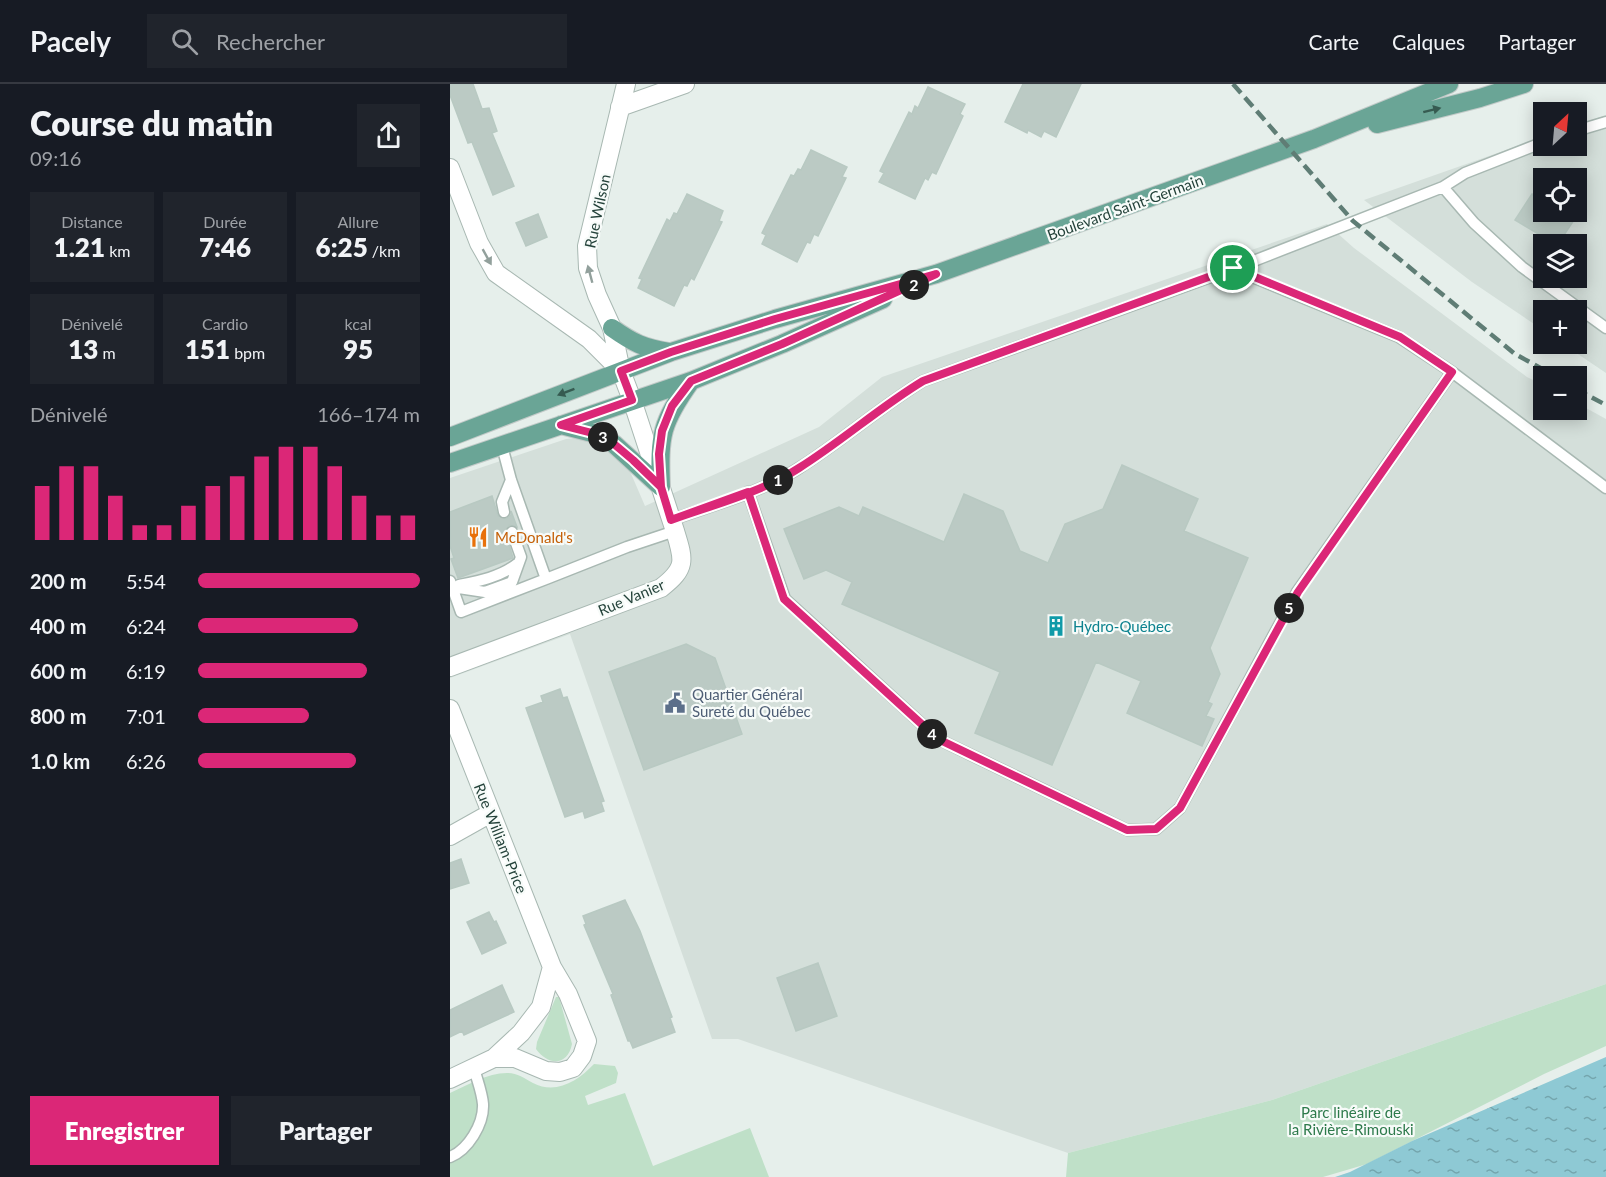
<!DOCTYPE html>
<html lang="fr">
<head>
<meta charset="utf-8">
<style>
	body { margin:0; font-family:Lato,sans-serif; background:#20242c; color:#f1f3f6; height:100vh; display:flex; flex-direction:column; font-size:22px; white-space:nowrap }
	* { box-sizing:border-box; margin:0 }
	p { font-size:20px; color:#9ea1a6 }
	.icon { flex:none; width:33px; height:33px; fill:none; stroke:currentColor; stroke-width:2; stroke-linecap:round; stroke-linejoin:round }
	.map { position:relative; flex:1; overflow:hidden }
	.details { display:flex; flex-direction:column; background:#171b24; width:450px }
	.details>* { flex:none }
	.needle { width:39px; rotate:26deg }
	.fabs { position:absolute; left:1083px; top:18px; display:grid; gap:12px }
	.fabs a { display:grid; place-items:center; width:54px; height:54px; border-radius:0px; background:#171b24; box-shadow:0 3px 15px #0003; font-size:30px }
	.pin { position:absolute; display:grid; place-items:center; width:51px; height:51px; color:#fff; margin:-26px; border:3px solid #fff; border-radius:50%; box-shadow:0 2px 6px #0007 }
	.km { position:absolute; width:30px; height:30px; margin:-15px; border-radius:50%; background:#222; color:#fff; font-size:16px; line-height:30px; text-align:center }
	.round { display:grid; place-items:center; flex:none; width:63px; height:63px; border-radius:0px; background:#20242c }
	.overview { display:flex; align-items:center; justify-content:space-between; height:102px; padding:0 30px }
	h1 { font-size:33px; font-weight:800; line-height:45px }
	.stats { display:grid; grid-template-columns:repeat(3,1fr); gap:9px; height:102px; padding:6px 30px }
	.stats div { display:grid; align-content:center; border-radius:0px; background:#20242c; text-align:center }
	.stats b { font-size:26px; font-weight:800 }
	.stats small { font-size:16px; font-weight:400 }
	.stats p { font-size:16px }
	.chart { height:168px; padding:12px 30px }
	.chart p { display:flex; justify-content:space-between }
	.chart svg { width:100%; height:108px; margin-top:6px; stroke:#db2777; stroke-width:6 }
	.cta { display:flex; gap:12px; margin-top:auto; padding:12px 30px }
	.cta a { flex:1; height:69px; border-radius:0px; background:#db2777; color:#fff; font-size:24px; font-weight:800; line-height:69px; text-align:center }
	.cta a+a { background:#20242c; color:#f1f3f6 }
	ul { padding:0 30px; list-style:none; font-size:20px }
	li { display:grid; grid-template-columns:96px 72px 1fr; align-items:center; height:45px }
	li i { height:15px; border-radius:8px; background:#db2777 }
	header { display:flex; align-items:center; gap:36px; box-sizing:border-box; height:84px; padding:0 30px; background:#171b24; border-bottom:2px solid #363941 }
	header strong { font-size:28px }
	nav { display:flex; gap:33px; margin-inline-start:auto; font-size:21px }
	.search { width:420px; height:54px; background:#20242c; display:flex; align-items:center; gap:15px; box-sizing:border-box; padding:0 21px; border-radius:0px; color:#9ea1a6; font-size:22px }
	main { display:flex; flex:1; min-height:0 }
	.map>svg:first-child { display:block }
	.built { fill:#d4dfda; fill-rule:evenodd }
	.green { fill:#bfe0c8 }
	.water { fill:url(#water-ripples) }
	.building { fill:#bbcac4; stroke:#b8c9c2; stroke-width:1.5 }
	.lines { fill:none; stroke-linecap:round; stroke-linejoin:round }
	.service-casing { stroke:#a8b8b2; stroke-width:13 }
	.minor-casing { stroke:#a8b8b2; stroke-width:20 }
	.primary-casing { stroke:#c2cac8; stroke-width:20 }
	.service { stroke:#fff; stroke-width:10 }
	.minor { stroke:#fff; stroke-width:18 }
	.primary { stroke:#6aa596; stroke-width:18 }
	.rail { stroke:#5f7d75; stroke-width:4.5; stroke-dasharray:12 6; stroke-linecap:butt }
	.oneway { fill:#365b51 }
	.oneway2 { fill:#92a09c }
	.route-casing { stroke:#fff; stroke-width:12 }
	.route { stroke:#db2777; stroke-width:8 }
	.labels { text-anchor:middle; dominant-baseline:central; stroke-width:4.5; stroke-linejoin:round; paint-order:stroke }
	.street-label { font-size:15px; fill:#24423a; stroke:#f7fbf9 }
	.food-label { font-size:15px; fill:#c56008; stroke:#f7fbf9; text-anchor:start }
	.culture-label { font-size:15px; fill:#0d838f; stroke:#f7fbf9; text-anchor:start }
	.service-label { font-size:15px; fill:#4e5e75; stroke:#f7fbf9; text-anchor:start }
	.park-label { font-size:15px; fill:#2d7a4b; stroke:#f7fbf9 }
</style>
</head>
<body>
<header>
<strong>Pacely</strong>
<div class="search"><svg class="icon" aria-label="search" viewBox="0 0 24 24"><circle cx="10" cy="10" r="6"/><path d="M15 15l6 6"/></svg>Rechercher</div>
<nav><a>Carte</a><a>Calques</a><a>Partager</a></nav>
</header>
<main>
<section class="details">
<div class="overview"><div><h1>Course du matin</h1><p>09:16</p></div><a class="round"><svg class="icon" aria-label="share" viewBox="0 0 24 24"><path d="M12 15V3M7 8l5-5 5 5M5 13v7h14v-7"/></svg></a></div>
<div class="stats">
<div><p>Distance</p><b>1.21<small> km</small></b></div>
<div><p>Durée</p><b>7:46</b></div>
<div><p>Allure</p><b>6:25<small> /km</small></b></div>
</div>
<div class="stats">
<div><p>Dénivelé</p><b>13<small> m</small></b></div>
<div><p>Cardio</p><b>151<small> bpm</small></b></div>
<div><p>kcal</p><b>95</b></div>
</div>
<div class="chart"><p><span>Dénivelé</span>166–174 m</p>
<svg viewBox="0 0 160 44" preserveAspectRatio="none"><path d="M5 44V22M15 44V14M25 44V14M35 44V26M45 44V38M55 44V38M65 44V30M75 44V22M85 44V18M95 44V10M105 44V6M115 44V6M125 44V14M135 44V26M145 44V34M155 44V34"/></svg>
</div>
<ul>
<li><b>200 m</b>5:54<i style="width:100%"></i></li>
<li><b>400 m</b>6:24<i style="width:72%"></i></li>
<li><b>600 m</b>6:19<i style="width:76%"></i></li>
<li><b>800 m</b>7:01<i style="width:50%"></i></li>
<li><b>1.0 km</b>6:26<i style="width:71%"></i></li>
</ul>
<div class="cta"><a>Enregistrer</a><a>Partager</a></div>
</section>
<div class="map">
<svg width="1156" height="1093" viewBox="0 0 1156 1093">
	<defs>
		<pattern id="water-ripples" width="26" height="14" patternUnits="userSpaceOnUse" patternTransform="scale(1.5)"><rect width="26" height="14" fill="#8ec9d4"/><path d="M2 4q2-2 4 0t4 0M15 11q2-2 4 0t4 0" fill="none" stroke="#74a5ad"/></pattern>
	</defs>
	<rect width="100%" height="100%" fill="#e6efeb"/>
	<!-- built -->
	<path class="built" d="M1156,31v258l-43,-29h13v-34h-32l-1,20 -71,-48 -108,-82 179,-63 1,9h32l1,-21zM1094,94h32v34h-32zM1094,160h32v34h-32z
		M877,140l27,24 173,129 16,8 1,25h32l1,-7 29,16v565l-334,116 -204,53 -330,-114h-26l-142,-405 -120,44v-200l116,-39 22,-2 38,25 19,44 174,-79 63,-50z"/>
	<!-- green -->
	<path class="green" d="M1156,900v62l-62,28 -177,90 -44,13h-257l2,-24 204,-53z
		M106,913h3l13,47c-4,22 -24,22 -36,5l1,-7z
		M144,980l21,2 3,7 -2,10 -31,13 3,9 37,-12 28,73 97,-38 19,49h-319v-84c18,-8 37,-20 57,-20 10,0 17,5 26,10 23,12 45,-2 61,-19z"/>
	<!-- water -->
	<path class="water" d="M1156,973v120h-271l15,-5 62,-31z"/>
	<!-- building -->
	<path class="building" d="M0,0h23l9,25 7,-1 8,23 -5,2 22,53 -21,9 -21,-53 -4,1 -18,-48z
		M573,0h58l-25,53 -12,-6 -3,6 -13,-7 -1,3 -22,-11z
		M478,3l37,17 -5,10 3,2 -27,58 -4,-2 -4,8 -3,-2 -10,21 -36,-17 5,-9 -4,-2 29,-59 3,2 3,-8 3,2z
		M361,66l36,17 -5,10 4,1 -28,58 -4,-2 -4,9 -3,-1 -10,20 -35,-18 4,-9 -4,-2 29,-58 3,1 4,-7 3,1z
		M237,110l36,17 -4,10 3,1 -28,58 -3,-2 -4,8 -3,-1 -10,21 -36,-18 4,-9 -3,-1 28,-59 3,2 4,-8 3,1z
		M1082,110l12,7v11h16l14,8 -16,24h-3l-40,-24z
		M88,130l9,23 -21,9 -10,-23z
		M672,381l76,34 -14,32 64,27 -38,90 10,26 -12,28 4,2 -6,12 8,3 -12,27 -75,-33 14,-32 -45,-19 -44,103 -77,-32 25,-61 -158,-68 10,-22 -26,-12 -22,9 -20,-50 55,-22 20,9 4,-9 81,35 20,-48 39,17 17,40 28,12 17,-39 38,-15z
		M42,412l6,20 8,3 5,-4v-4l6,16 -8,-2 -4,6 8,27 -55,20 -7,-19 3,-1 -4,-12v-34z
		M236,560l29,14 27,76 -98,36 -35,-98z
		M110,605l3,9 4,-1 37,104 -3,1 3,9 -19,7 -2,-7 -18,6 -39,-109 17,-6 -2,-6z
		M11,775l8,24 -19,6v-26z
		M175,816l15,31 32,86 -2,1 5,14 -42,16 -3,-7h-2l-17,-46 2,-1 -29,-69 2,-1 -3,-8z
		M39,828l5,10 2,-1 10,22 -24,11 -15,-32z
		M368,879l19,53 -41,15 -19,-53z
		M52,901l12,27 -50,23 -2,-4 -12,6v-27z"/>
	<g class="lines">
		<!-- service casing -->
		<g class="service-casing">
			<path id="service" d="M1126,47l30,-9
				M993,103l31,36 48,44 84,61
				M783,185l166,68 53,35 154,116
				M298,408l37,107 153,140 189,91 29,-1 24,-21 117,-216 155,-220
				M54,428l-2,-10 9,-22
				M221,436c42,-15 91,-28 128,-52 43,-27 81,-61 124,-87l310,-112 210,-82 22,-14 79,-31
				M96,495l81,-32 48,-16
				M0,497l11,31 85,-33 -35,-99 -9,-34
				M9,501c20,-4 41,-8 58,-21
				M2,503l33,5 27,-10 9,-25 -9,-25
				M0,1073c18,-7 34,-33 33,-53 -1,-12 -6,-24 -9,-36"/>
		</g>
		<!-- minor casing -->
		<g class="minor-casing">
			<path id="minor" d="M170,23l65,-23
				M0,84l29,75 17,30 93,66 32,32
				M0,583l211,-79c26,-20 23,-28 14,-57l-43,-131 -11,-29 -9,-43 -15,-33 -9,-27 -1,-22 39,-162
				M0,625l102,258 16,27 19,47 -5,15 -9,12 -13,4 -14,-1 -31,-13h-21
				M0,752l41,-23
				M0,995l44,-21 27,-25 20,-26 11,-40"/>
		</g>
		<!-- primary casing -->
		<g class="primary-casing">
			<path id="primary" d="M927,40l103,-26 44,-14
				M162,244c21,15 32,20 57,24
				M111,341l39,10 14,9 47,43
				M0,353l221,-85 104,-33 161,-45 378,-135 135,-55
				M0,379l241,-82 91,-37 101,-45
				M211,403c-2,-52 0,-64 30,-106"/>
		</g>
		<!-- service -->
		<use href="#service" class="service"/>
		<!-- minor -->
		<use href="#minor" class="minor"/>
		<!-- primary -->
		<use href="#primary" class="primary"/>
		<!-- rail -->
		<path class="rail" d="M783,0l120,137 162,133 40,22
			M1126,305l30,16"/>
	</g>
	<!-- one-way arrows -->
	<defs><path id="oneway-solid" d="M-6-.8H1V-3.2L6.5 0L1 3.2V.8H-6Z" transform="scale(1.5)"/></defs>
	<g class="oneway">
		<use href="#oneway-solid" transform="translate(982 26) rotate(-14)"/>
		<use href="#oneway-solid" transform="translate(116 308) rotate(159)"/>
	</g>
	<g class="oneway2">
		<use href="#oneway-solid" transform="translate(37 173) rotate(61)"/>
		<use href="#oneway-solid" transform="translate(140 190) rotate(-105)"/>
	</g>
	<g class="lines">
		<!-- route casing -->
		<g class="route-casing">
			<path id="route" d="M783,184l-310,113c-43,26 -81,60 -124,87 -37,24 -86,37 -128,52l-10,-33 -2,-33 3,-23 10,-25 19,-25 91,-37 154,-70 -161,45 -104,33 -50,19 11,29 -71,25 39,10 14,9 19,16 28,27 10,33 77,-28 36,107 154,140 189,91 29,-1 24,-21 118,-216 154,-220 -52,-35 -167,-69"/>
		</g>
		<!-- route -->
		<use href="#route" class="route"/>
	</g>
	<!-- icons -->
	<defs>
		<g id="restaurant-bare" transform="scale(1.62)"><path d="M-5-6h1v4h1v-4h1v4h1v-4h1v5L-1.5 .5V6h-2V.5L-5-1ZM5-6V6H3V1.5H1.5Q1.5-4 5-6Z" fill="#e8710a" stroke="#f7fbf9" stroke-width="2.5" paint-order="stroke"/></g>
		<g id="building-bare" transform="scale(1.62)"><path d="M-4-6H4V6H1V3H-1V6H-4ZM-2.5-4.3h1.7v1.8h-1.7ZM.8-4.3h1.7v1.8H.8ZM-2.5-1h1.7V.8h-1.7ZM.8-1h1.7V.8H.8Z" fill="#0f9aa8" stroke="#f7fbf9" stroke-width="2.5" paint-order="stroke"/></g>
		<g id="civic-bare" transform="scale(1.62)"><path d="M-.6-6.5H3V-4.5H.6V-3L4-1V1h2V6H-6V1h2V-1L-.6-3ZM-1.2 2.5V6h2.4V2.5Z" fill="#5c6f8a" stroke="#f7fbf9" stroke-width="2.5" paint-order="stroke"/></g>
	</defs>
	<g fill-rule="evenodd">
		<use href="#restaurant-bare" x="28" y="453"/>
		<use href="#building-bare" x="606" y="542"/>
		<use href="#civic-bare" x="225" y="619"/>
	</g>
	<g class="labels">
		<!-- street labels -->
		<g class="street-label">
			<text transform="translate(675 123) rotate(-20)">Boulevard Saint-Germain</text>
			<text transform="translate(147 127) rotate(-78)">Rue Wilson</text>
			<text transform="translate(181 513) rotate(-23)">Rue Vanier</text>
			<text transform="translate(51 754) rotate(68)">Rue William-Price</text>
		</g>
		<!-- food labels -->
		<g class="food-label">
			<text x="45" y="453">McDonald's</text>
		</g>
		<!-- culture labels -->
		<g class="culture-label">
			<text x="623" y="542">Hydro-Québec</text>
		</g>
		<!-- service labels -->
		<g class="service-label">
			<text x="242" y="610">Quartier Général<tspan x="242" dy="17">Sureté du Québec</tspan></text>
		</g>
		<!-- park labels -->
		<g class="park-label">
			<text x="901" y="1028">Parc linéaire de<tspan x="901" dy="17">la Rivière-Rimouski</tspan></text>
		</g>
	</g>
</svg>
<div class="fabs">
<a><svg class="needle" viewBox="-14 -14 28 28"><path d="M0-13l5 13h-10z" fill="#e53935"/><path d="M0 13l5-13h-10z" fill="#9ea1a6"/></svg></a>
<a><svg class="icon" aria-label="locate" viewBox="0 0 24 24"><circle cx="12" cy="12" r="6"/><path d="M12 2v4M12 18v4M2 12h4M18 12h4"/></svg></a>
<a><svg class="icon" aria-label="layers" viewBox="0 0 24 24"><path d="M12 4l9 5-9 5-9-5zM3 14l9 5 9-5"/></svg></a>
<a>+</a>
<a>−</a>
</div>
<div class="pin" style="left:783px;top:184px;background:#1e9e55"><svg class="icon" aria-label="arrive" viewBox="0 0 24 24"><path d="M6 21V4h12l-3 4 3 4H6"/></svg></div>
<b class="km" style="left:328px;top:396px">1</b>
<b class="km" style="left:464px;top:201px">2</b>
<b class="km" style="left:153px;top:353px">3</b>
<b class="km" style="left:482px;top:650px">4</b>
<b class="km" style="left:839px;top:524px">5</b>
</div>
</main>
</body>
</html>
